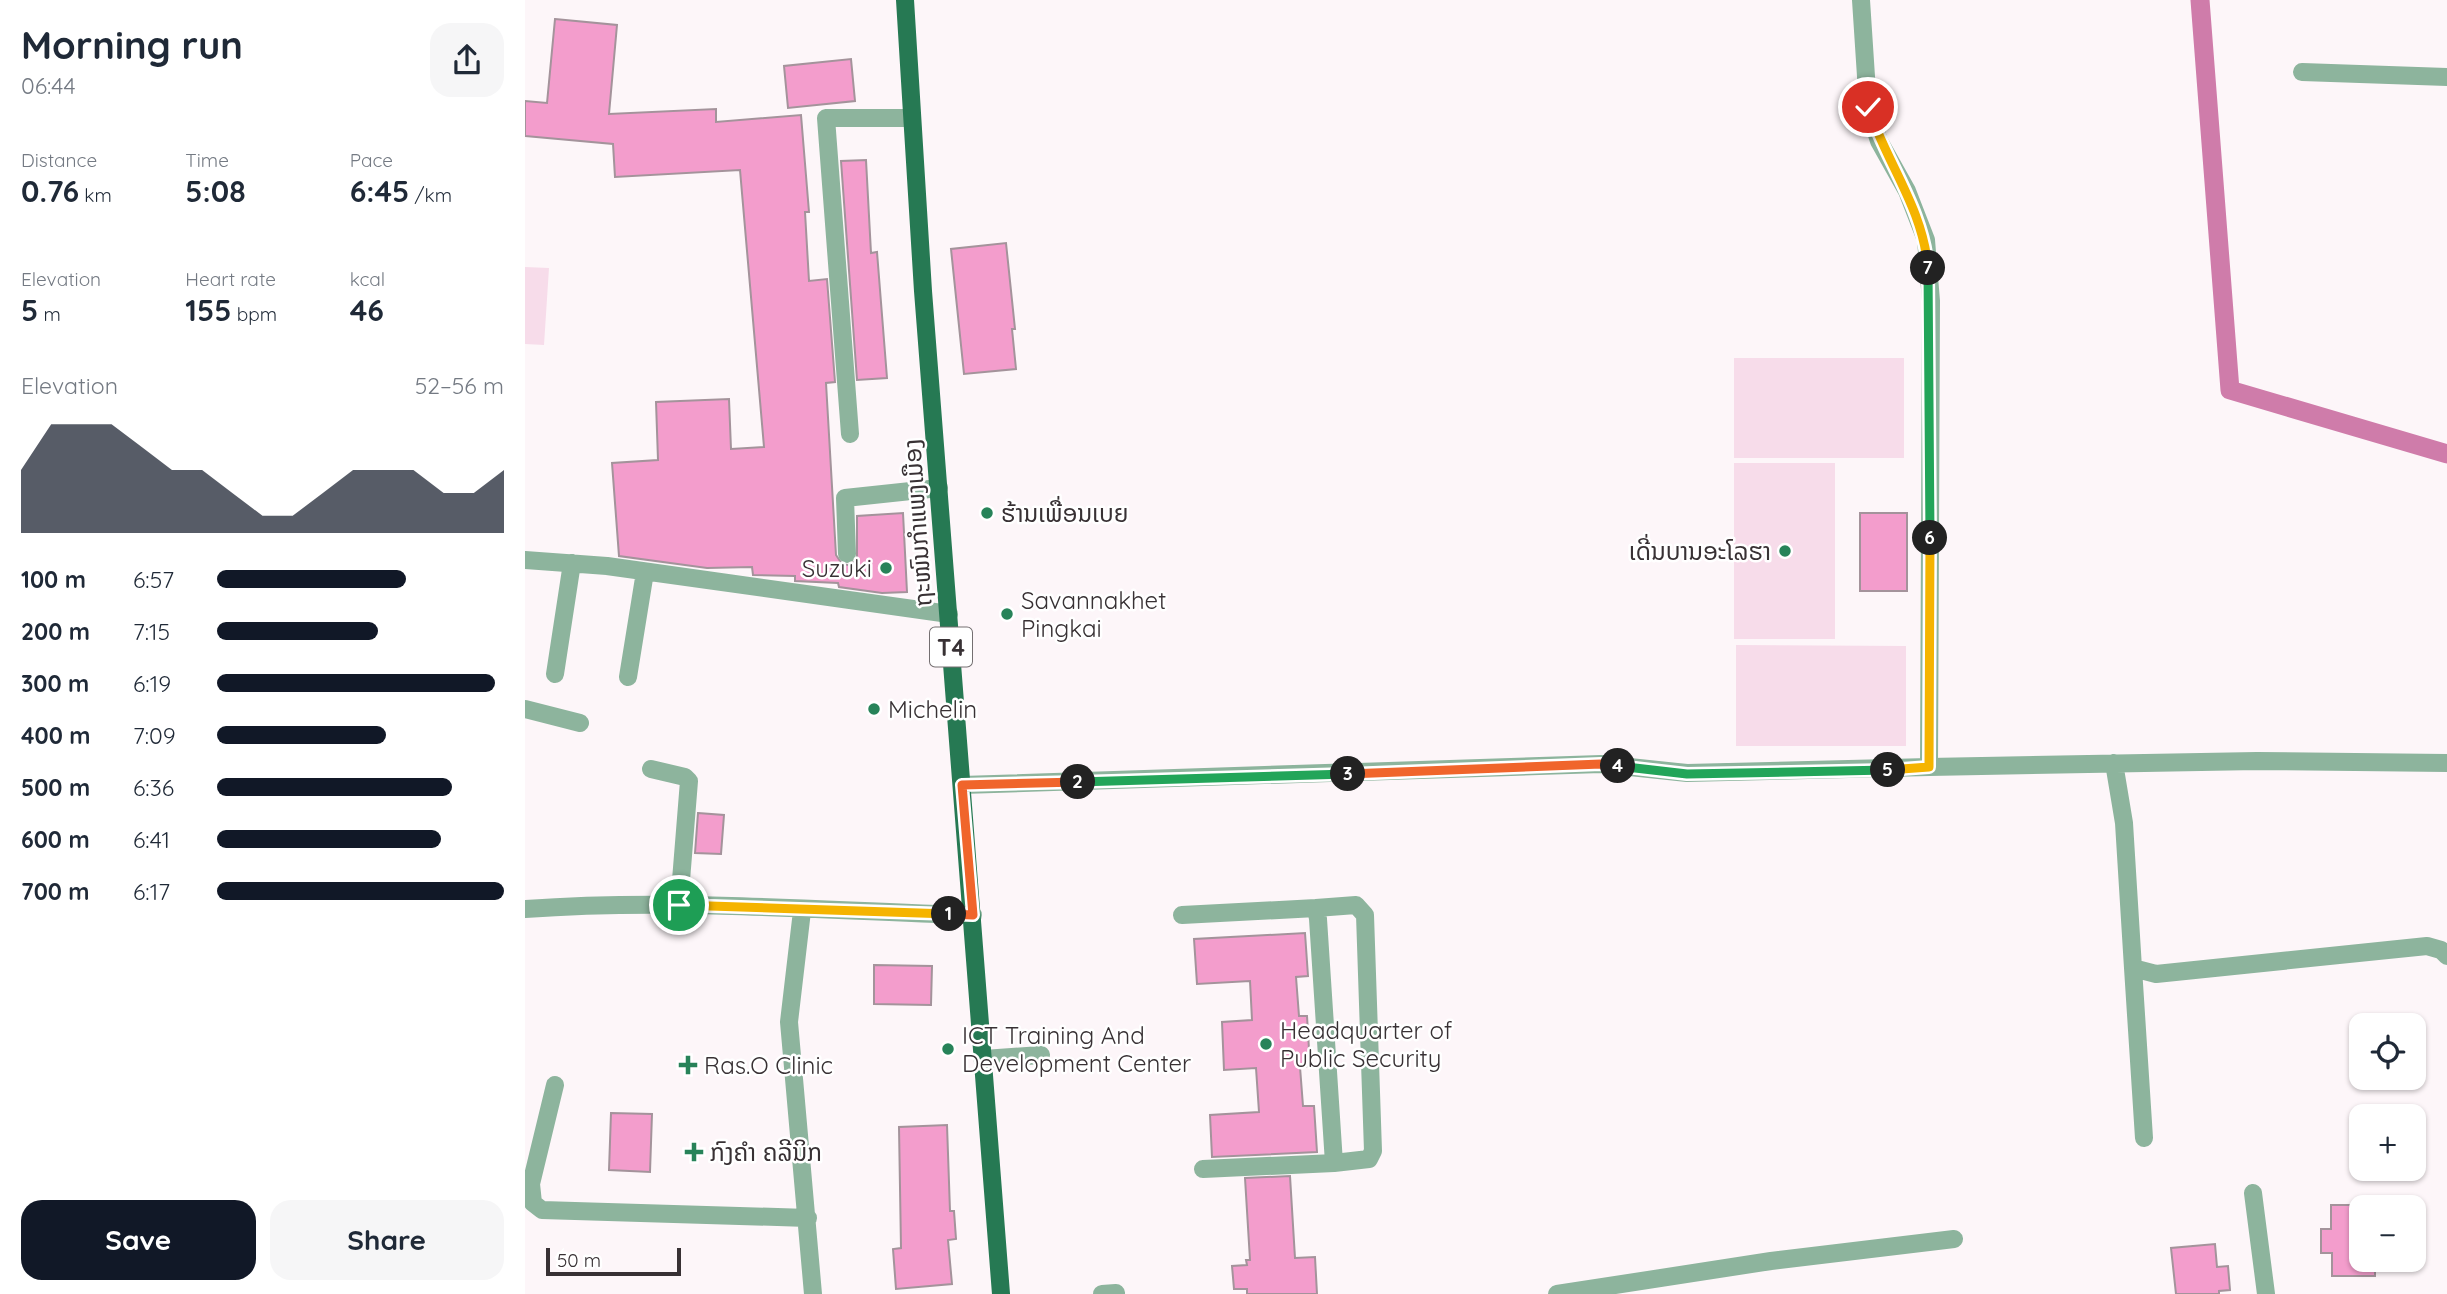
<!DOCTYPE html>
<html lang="en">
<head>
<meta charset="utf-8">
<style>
	body { margin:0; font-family:Quicksand,"Noto Sans Lao",sans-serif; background:#f6f6f7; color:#1f2937; height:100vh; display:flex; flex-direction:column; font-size:26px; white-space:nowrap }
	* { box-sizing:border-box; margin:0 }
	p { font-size:23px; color:#747a83 }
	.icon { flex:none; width:38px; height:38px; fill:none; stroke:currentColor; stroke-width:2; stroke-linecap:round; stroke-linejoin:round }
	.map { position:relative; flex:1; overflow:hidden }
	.details { display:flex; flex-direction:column; background:#fff; width:525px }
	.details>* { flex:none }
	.tools { position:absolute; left:1824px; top:1013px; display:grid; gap:14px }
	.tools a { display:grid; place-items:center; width:77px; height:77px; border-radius:14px; background:#fff; box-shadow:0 2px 5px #0004; font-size:35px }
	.scale { position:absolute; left:21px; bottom:18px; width:135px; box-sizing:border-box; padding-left:7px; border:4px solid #383134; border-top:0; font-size:19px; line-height:24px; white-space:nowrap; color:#383134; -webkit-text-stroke:5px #fff; paint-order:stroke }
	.pin { position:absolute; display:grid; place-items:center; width:60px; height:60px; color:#fff; margin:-30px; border:4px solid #fff; border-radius:50%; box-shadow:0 2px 7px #0007 }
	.km { position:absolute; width:35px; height:35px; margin:-18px; border-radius:50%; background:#222; color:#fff; font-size:19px; line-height:35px; text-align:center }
	.round { display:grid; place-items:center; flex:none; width:74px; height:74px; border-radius:21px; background:#f6f6f7 }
	.head { display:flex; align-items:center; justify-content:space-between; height:119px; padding:0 21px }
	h1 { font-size:38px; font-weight:700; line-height:52px }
	.metrics { display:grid; grid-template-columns:repeat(3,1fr); gap:10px; height:119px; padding:7px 21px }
	.metrics div { display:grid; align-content:center }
	.metrics b { font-size:30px; font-weight:700 }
	.metrics small { font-size:19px; font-weight:400 }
	.metrics p { font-size:19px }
	.chart { height:196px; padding:14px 21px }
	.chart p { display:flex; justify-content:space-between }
	.chart svg { width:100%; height:126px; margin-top:7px; fill:#111827; opacity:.7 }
	.primary-button { display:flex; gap:14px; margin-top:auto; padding:14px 21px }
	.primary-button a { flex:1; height:80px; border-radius:21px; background:#111827; color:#fff; font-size:28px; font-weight:700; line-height:80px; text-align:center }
	.primary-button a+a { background:#f6f6f7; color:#1f2937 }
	ul { padding:0 21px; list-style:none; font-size:23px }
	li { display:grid; grid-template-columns:112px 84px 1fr; align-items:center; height:52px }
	li i { height:18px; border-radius:9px; background:#111827 }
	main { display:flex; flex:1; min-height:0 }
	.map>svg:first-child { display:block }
	.green { fill:#f7dcea }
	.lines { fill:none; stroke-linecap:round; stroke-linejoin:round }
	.canal { stroke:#cf7caa; stroke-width:19 }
	.building { fill:#f39dcc; stroke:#a4939b; stroke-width:2 }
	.minor { stroke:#8db49d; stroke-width:18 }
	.major { stroke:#267953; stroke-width:18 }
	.split-1-casing { stroke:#fff; stroke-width:14 }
	.split-2-casing { stroke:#fff; stroke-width:14 }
	.split-3-casing { stroke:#fff; stroke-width:14 }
	.split-4-casing { stroke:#fff; stroke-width:14 }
	.split-5-casing { stroke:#fff; stroke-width:14 }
	.split-6-casing { stroke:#fff; stroke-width:14 }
	.split-7-casing { stroke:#fff; stroke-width:14 }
	.split-8-casing { stroke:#fff; stroke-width:14 }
	.split-1 { stroke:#f5b400; stroke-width:9 }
	.split-2 { stroke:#f0652b; stroke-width:9 }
	.split-3 { stroke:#22a559; stroke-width:9 }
	.split-4 { stroke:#f0652b; stroke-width:9 }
	.split-5 { stroke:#22a559; stroke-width:9 }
	.split-6 { stroke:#f5b400; stroke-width:9 }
	.split-7 { stroke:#22a559; stroke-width:9 }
	.split-8 { stroke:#f5b400; stroke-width:9 }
	.poi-dot { fill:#278359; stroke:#fff; stroke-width:2.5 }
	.labels { text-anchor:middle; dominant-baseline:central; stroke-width:5; stroke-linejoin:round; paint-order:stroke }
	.shield { fill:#fff; stroke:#746f71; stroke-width:2 }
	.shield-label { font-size:23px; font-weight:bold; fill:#383134 }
	.poi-label { font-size:24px; fill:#383134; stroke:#fff; text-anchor:start }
	.street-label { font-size:24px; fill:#383134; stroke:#fff }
</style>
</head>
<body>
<main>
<section class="details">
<div class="head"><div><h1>Morning run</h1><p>06:44</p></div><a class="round"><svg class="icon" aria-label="share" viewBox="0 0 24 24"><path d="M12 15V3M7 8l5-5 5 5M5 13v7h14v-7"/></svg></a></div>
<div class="metrics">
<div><p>Distance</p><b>0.76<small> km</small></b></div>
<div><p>Time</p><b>5:08</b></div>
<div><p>Pace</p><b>6:45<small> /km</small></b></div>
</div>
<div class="metrics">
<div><p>Elevation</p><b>5<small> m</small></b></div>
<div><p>Heart rate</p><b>155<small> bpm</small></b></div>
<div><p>kcal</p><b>46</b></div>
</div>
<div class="chart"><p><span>Elevation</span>52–56 m</p>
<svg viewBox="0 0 160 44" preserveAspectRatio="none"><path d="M0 44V22L10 6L20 6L30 6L40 14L50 22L60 22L70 30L80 38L90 38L100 30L110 22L120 22L130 22L140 30L150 30L160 22V44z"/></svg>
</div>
<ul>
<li><b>100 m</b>6:57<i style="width:66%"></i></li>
<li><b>200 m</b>7:15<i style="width:56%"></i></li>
<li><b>300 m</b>6:19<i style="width:97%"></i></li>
<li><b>400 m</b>7:09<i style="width:59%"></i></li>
<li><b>500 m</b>6:36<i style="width:82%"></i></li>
<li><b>600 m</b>6:41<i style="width:78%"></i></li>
<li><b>700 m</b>6:17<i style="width:100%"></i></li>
</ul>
<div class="primary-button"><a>Save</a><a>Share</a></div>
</section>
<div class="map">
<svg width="1922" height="1294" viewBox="0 0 1922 1294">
	<rect width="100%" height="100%" fill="#fdf6f9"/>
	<!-- green -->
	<path class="green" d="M0,267l24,1 -5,77 -19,-1z
		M1209,358h170v100h-170z
		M1209,463h101v176h-101z
		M1211,645l170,1v100h-170z"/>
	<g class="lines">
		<!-- canal -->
		<path class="canal" d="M1675,0l30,390 217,64"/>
	</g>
	<!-- building -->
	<path class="building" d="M30,19l62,6 -8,89 107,-5v13l85,-7 8,97h-4l4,69 18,-2 8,103 -9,1 10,172 6,9 6,1 9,-5v-44l46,-3 4,79 -25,1 -43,-6 -1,-4 -43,-2v-5l-42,-1 -1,-8 -45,1 -88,-12 -7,-93 46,-3 -2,-58 73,-3 2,50 33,-2 -24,-277 -125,7 -2,-33 -88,-8v-35l22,2z
		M326,59l4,42 -67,7 -4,-42z
		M341,160l5,93 6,-1 10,126 -30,2 -16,-219z
		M481,243l9,86h-3l4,40 -52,5 -13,-125z
		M1335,513h47v78h-47z
		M173,813l26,2 -3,39 -26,-1z
		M780,933l3,43 -12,1 3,39h8l3,50 -10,1 3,39h11l3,46 -105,5 -2,-42 49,-3 -3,-44 -32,2 -2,-48 30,-2 -2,-39 -53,3 -3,-45z
		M349,965l58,1 -1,39 -57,-1z
		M86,1113l41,1 -2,58 -41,-2z
		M422,1125l3,86h4l2,28 -8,1 4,44 -56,5 -3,-40 8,-1 -2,-121z
		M765,1176l5,82 20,-1 2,37h-70v-5h-13l-2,-23 15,-1 -1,-5h4l-5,-82z
		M1806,1205h30v55h14v16h-43v-23h-11v-24h10z
		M1690,1244l2,23 11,-1 2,24 -11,1v3h-43l-5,-46z"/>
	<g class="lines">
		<!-- minor -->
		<path class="minor" d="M1777,72l145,5
			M325,434l-24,-316h86
			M322,554l-2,-56 94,-10
			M0,560l82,6 342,48
			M30,674l17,-111
			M103,677l17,-105
			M0,709l55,14
			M1589,763l10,60 9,145 23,6 271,-28 14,4 6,6
			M1404,767l328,-6 190,2
			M126,769l34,8 4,4 -10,124
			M437,785l639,-21 86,9 242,-6 2,-466 -5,-61 -19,-49 -28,-50 -11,-34 -7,-107
			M791,908l40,-3 9,10 8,236 -4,8 -35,4
			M0,909c149,-11 299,2 448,6
			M277,911l-13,111 24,272
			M657,915l134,-7 2,11 16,244 -131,6
			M1608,968l11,170
			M459,1059l57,-4
			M30,1085l-24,99 2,19 9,7 266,8
			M1728,1193l13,101
			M577,1294l14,-1
			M1032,1294l214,-33 183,-22"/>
		<!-- major -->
		<path class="major" d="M380,0l18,291 78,1003"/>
	</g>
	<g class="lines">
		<!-- split-1 casing -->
		<g class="split-1-casing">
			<path id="split-1" d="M154,905l270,9"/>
		</g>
		<!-- split-2 casing -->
		<g class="split-2-casing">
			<path id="split-2" d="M424,914l24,1 -11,-130 116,-3"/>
		</g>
		<!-- split-3 casing -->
		<g class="split-3-casing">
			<path id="split-3" d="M553,782l270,-8"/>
		</g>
		<!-- split-4 casing -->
		<g class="split-4-casing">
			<path id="split-4" d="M823,774l253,-10 17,2"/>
		</g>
		<!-- split-5 casing -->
		<g class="split-5-casing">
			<path id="split-5" d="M1093,766l69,8 201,-4"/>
		</g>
		<!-- split-6 casing -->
		<g class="split-6-casing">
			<path id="split-6" d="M1363,770l41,-3 1,-229"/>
		</g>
		<!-- split-7 casing -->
		<g class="split-7-casing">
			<path id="split-7" d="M1403,268l2,270"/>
		</g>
		<!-- split-8 casing -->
		<g class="split-8-casing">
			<path id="split-8" d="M1343,107c18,55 55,101 60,161"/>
		</g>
		<!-- split-1 -->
		<use href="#split-1" class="split-1"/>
		<!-- split-2 -->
		<use href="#split-2" class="split-2"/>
		<!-- split-3 -->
		<use href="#split-3" class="split-3"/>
		<!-- split-4 -->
		<use href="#split-4" class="split-4"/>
		<!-- split-5 -->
		<use href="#split-5" class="split-5"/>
		<!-- split-6 -->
		<use href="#split-6" class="split-6"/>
		<!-- split-7 -->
		<use href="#split-7" class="split-7"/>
		<!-- split-8 -->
		<use href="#split-8" class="split-8"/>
	</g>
	<!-- markers -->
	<g class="poi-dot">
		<circle cx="462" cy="513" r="7"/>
		<circle cx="1260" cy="551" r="7"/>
		<circle cx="361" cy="568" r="7"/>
		<circle cx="482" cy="614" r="7"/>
		<circle cx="349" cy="709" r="7"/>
		<circle cx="741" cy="1044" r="7"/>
		<circle cx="423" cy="1049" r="7"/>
		<path d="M159.5 1054.5h7v7h7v7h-7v7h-7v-7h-7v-7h7z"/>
		<path d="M165.5 1141.5h7v7h7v7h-7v7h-7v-7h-7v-7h7z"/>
	</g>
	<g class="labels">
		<!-- shield labels -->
		<rect class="shield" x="405" y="627.5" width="42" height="39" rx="5"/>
		<g class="shield-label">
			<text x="426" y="647">T4</text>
		</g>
		<!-- poi labels -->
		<g class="poi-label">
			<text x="476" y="513">ຮ້ານເພື່ອນເບຍ</text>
			<text x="1246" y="551" text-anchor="end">ເດີ່ນບານອະໂລຮາ</text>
			<text x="347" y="568" text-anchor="end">Suzuki</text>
			<text x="496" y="600">Savannakhet<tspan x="496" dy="28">Pingkai</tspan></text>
			<text x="363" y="709">Michelin</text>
			<text x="755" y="1030">Headquarter of<tspan x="755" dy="28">Public Security</tspan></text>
			<text x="437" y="1035">ICT Training And<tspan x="437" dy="28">Development Center</tspan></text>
			<text x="179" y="1065">Ras.O Clinic</text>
			<text x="185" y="1152">ກົງຄຳ ຄລີນິກ</text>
		</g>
		<!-- street labels -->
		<g class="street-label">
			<text transform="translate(392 523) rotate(-94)">ຖະໜົນກຳແພງເມືອງ</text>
		</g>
	</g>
</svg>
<div class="tools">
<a><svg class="icon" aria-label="locate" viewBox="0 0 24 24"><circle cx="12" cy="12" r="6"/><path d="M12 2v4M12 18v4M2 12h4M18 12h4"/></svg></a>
<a>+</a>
<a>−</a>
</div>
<div class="scale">50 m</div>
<div class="pin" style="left:154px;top:905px;background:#1e9e55"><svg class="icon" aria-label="arrive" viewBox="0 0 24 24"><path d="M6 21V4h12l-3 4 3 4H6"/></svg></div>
<div class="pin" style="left:1343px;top:107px;background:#d93025"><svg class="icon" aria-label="check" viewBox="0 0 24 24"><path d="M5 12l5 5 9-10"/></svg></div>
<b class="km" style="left:424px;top:914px">1</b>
<b class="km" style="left:553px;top:782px">2</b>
<b class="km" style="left:823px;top:774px">3</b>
<b class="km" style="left:1093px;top:766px">4</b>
<b class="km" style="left:1363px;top:770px">5</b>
<b class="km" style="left:1405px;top:538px">6</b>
<b class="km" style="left:1403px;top:268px">7</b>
</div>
</main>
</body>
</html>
